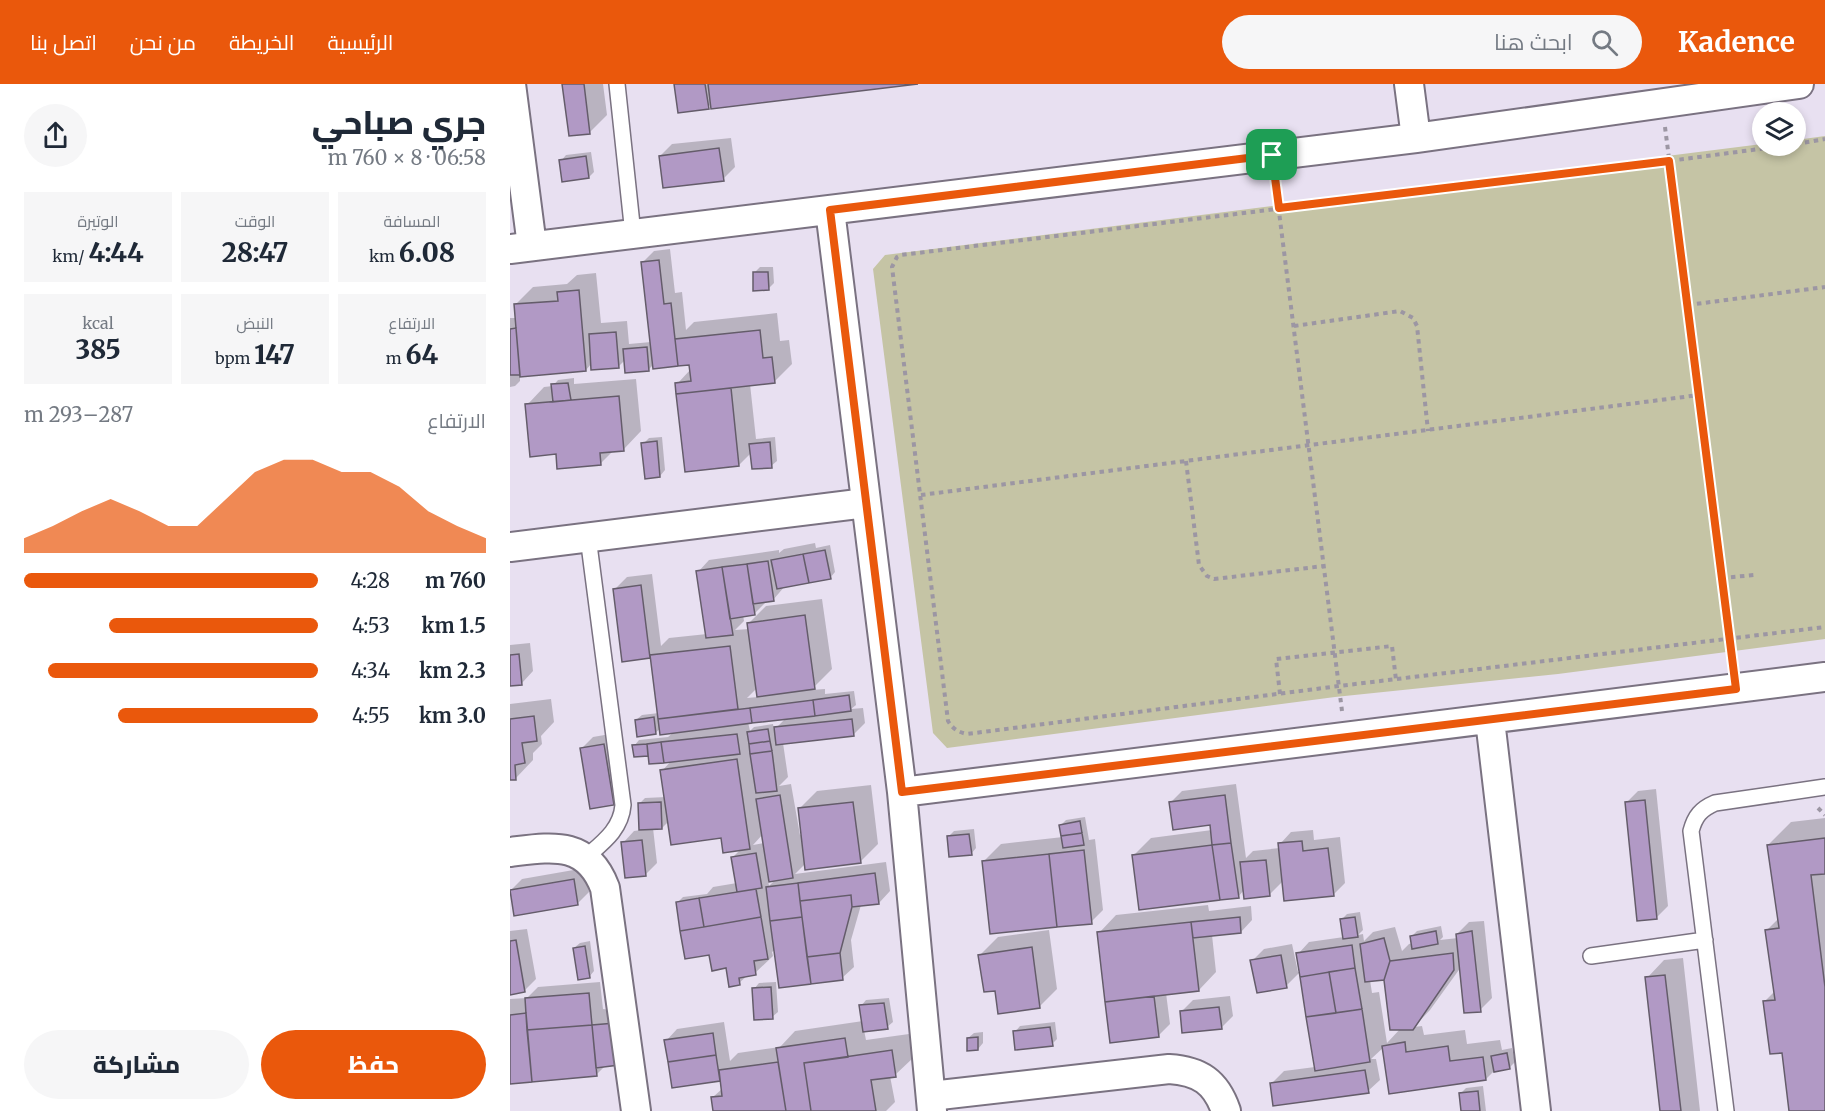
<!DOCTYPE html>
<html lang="ar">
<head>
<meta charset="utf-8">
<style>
	body { margin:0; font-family:Merriweather,Cairo,serif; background:#f6f6f7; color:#1f2937; direction:rtl; height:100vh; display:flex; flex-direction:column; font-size:22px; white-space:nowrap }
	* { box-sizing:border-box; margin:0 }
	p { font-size:20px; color:#747a83 }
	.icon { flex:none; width:33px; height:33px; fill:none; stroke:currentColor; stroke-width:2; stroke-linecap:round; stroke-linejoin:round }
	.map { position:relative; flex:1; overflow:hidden; direction:ltr }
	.side { display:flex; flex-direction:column; background:#fff; width:510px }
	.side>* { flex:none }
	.controls { position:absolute; left:1242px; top:18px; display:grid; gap:12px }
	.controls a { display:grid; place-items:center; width:54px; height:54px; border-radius:50%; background:#fff; box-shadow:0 3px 9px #0003; font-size:30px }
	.pin { position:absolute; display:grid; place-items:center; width:51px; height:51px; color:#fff; margin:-26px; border-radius:12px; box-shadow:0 3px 9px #0006 }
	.round { display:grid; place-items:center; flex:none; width:63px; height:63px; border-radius:32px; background:#f6f6f7 }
	.overview { display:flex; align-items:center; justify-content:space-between; height:102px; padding:0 24px }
	h1 { font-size:33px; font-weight:800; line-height:45px }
	.metrics { display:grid; grid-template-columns:repeat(3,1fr); gap:9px; height:102px; padding:6px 24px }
	.metrics div { display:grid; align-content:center; border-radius:0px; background:#f6f6f7; text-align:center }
	.metrics b { font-size:26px; font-weight:800 }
	.metrics small { font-size:16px; font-weight:400 }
	.metrics p { font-size:16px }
	.chart { height:168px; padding:12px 24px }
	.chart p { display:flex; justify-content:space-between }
	.chart svg { width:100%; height:108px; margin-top:6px; fill:#ea580c; opacity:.7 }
	.primary-button { display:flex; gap:12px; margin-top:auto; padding:12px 24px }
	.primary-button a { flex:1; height:69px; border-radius:36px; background:#ea580c; color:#fff; font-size:24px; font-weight:800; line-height:69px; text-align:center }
	.primary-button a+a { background:#f6f6f7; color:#1f2937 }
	ul { padding:0 24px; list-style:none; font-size:20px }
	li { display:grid; grid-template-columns:96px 72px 1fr; align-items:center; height:45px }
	li i { height:15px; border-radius:8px; background:#ea580c }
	header { display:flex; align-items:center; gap:36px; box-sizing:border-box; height:84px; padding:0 30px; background:#ea580c; color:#fff }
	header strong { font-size:28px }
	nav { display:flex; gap:33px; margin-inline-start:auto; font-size:21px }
	.search { width:420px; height:54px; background:#f6f6f7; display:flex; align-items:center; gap:15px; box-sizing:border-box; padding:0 21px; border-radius:33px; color:#747a83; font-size:22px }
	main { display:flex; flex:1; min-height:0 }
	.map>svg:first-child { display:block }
	.green { fill:#c5c4a5 }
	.shadow { fill:#0003; fill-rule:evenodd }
	.building { fill:#b199c5; stroke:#645c6a; stroke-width:1.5 }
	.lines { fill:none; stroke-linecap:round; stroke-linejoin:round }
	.service-casing { stroke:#7a7281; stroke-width:18 }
	.minor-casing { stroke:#7a7281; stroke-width:32 }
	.path { stroke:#9c96a3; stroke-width:4; stroke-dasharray:4.5 4.5; stroke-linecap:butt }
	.service { stroke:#fff; stroke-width:15 }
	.minor { stroke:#fff; stroke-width:28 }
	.route-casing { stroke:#fff; stroke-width:12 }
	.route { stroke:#ea580c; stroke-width:8 }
</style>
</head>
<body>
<header>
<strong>Kadence</strong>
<div class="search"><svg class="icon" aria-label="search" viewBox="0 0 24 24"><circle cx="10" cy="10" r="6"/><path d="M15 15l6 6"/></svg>ابحث هنا</div>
<nav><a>الرئيسية</a><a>الخريطة</a><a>من نحن</a><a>اتصل بنا</a></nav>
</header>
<main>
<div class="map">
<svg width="1315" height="1027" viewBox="0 0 1315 1027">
	<rect width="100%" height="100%" fill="#e8e0f1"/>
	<!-- green -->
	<path class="green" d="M1315,52v503l-267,35 -223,23 -388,51 -14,-15 -60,-464 12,-14 877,-111v2h34v-6z"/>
	<!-- shadow -->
	<path class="shadow" d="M54,0h39l4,31 -18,18z
		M166,0h230l-194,19 -4,4z
		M221,54l4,29 -12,12 -63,-23 12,-12z
		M81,68l3,20 -5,5 -28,-16 5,-6z
		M160,165l5,44 7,-1 4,38 8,-8 83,-9 3,28 9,-1 3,24 -18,18 -24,2 6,55 19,-2 2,24 -6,5 -19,-14 -13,13 -53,5 -9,-86 14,-15v-5l-37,3v-3l-6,6 -23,-10 -7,7 -26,-4 -6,7 -66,6v5l-5,5 -5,1v-69h6l-1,-13 18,-18 34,-3 10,-9 19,-2 5,50 26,-2 2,23 22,-2 -8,-80 11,-11z
		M250,183h13l1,16 -6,6 -14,-16z
		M64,294v6l62,-5 5,52 -17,18 -10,1 -13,13 -44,-10 -30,-48 17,-18 9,-1 5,-6z
		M152,353l3,33 -5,6 -17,-32 6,-6z
		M305,459l1,5 14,-3 5,27 -5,6 -45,8 -12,14 -7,2 -12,12 -11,1 1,6 -9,9 14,-1 -1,-5 18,-18 56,-7 10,70 -21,21 14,-1v5l29,-3 2,14 -5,4 12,-1 2,15 -12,12 -70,8 5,34 -9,9 12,-2 9,51 2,-1 -3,-25 18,-18 54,-6 7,59 -18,18 -54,1 -11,11 91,-12 4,29 -11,12 -18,2 -10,35 3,27 -12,11 -66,-29 -4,3 1,4 -18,17 -7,2 -9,8 -12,-17 -16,-13 -34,-50 6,-6 24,-3 6,-7 24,-4 -5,-25 9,-9 -19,-13 -53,-15 -7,7h-9l4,35 -12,12 -22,-32 11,-12 7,-1 -1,-27 5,-5 21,-1 -4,-26 10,-11 -23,-6 -14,2 -1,-10 5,-6 29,-3 6,-5 -13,-4 -6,5 -19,-13 6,-5 17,-2 -8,-58 -2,2 -34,-68 12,-12 25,-3 9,72 8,-8 38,-4 -9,-62 11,-12 70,-10v3l5,-4zM247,604l1,9 -11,1zM276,634l-12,12 -1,-6 -19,3 -4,4 -2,-9zM253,750l1,9 -11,2zM266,795l-7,7 -1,-6z
		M20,559l3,28 -11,12 -12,2v-40z
		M41,615l3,23 -13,14 1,8 -9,9v7l-17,18 -6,1v-75z
		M106,649l10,59 -12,12 -33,-55 12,-12z
		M726,700l10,74 7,-7 27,-3v-4l11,-12 22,-2 1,10 26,-3 5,46 -12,12 -49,-15 -15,15 -25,-5 -6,7 -105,-41 18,-18 61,-8 -1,-6 -41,-21 12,-12z
		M1146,705l12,117 -11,11 -31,-114 12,-12z
		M575,733l4,23 6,-1 8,71 -12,12 -108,-60 18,-18 62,-7 -2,-12 5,-5z
		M1315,734v293h-34l-8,-60 -18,-50 10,-10 -8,-61 12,-12 -11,-73 23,-23z
		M464,745l2,19 -5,6 -23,-17 6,-6z
		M75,784l4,24 -11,11 -68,-12 12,-12z
		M698,821l1,6 42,-5 1,14 -11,12 -29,3 4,37 -17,18 -33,3 4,31 -12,12 -59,-103 17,-18z
		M850,828l3,18 -5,5 5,-1 1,7 9,-9 22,-5 7,24 7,-7 4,-1 -1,-7 5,-5 24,-5 2,11 -3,3 18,-2 -1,-4 12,-12 15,-1 8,77 -12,12 -19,-43 -31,43 -16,17 8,-1 2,9 41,-5 2,14 33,-4 2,10 10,-2 3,14 -6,6 -14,2 -9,9 -102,-32 -13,12h5l4,21 -12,11 -96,-8 12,-12 31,-4 -15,-95 -14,14 -34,-25 12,-12 28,-5 6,28h2l-2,-18 11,-12 35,-5 -3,-17 6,-6zM876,894l15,50 -14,15 -8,-51 -7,1 -2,-13z
		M17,845l9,50 -12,12 -14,2v-62z
		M539,846l8,59 -18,18 -43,-18 -16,-34 18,-18z
		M80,857l4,30 -5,6 -15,-29 6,-5z
		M1173,874l17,153h-38l-15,-133 17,-18z
		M90,898l3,27 23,3 -20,53 -10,10 -86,8v-84l17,-1 11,-11z
		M266,898l2,30 -6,5 -18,-28 5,-6z
		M720,912l3,20 -12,12 -40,-16 12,-12z
		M379,914l4,24 -6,5 -23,3 2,10 43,-6 4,24 -18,17 -5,1 5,26 -9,9h-172l-2,-13 11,-10 -2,-9 -48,8 -7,-46 11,-12 47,-7 6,39 8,-8 42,-6 15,-16 68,-10 -2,-15 5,-6z
		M545,938l2,17 -5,5 -37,-12 5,-6z
		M473,948v11l-5,6 -10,-11 6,-5z
		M973,1002l3,25h-23l-2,-18 5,-5z"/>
	<!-- building -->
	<path class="building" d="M52,0h22l6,50 -21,2z
		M164,0h31l4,25 -31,4z
		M198,0h210l-207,25z
		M209,64l5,33 -61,7 -4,-32z
		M76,72l3,22 -27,4 -3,-22z
		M149,176l5,44 7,-1 7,63 -25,3 -12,-107z
		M243,188h15l1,18 -16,1z
		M69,206l7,81 -66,6 -6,-73 44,-3 -1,-9z
		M6,244l4,47h-10v-46z
		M250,246l3,28 9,-1 3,26 -99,11 -1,-11 16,-2 -2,-16 -11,1 -3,-27z
		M106,248l3,36 -28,2 -2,-36z
		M137,263l2,24 -24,2 -2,-24z
		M58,299l3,17 -18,2 -2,-18z
		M221,304l8,78 -54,6 -9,-78z
		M109,312l5,55 -24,2 1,12 -44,4 -1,-15 -26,3 -5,-53z
		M147,357l3,36 -15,2 -4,-36z
		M260,358l2,26 -20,1 -3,-25z
		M315,466l6,29 -22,4 -6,-29z
		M293,470l6,29 -32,6 -6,-29z
		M258,477l6,40 -21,3 -6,-40z
		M237,480l8,51 -25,4 -8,-52z
		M212,483l11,68 -27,3 -10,-67z
		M131,501l9,73 -28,4 -9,-73z
		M295,531l10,74 -58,8 -10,-74z
		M220,562l8,63 -80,10 -8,-64z
		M9,570l3,31 -12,1v-31z
		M339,611l2,16 -36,5 -2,-16z
		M303,616l2,16 -63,7 -2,-15z
		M240,624l2,15 -92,12 -2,-16z
		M24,632l3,25 -15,2 3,20 -10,2 1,15h-6v-61z
		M144,633l2,17 -19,3 -2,-17z
		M342,635l2,17 -78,9 -2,-18z
		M258,645l2,12 -21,3 -2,-12z
		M227,650l3,20 -76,9 -3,-21z
		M260,657l2,10 -22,3 -1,-10z
		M151,658l3,21 -15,1 -2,-20z
		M94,660l10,61 -24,4 -10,-61z
		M137,660l1,12 -14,1 -2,-12z
		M262,667l5,40 -21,2 -6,-39z
		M227,675l13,90 -27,4 -2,-15 -50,7 -11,-75z
		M270,711l13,83 -24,4 -13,-83z
		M715,711l6,48 -19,2 -2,-20 -37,5 -4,-28z
		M1135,716l12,119 -20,2 -12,-119z
		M151,718l1,27 -23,1 -1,-27z
		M343,718l8,61 -56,7 -7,-62z
		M570,737l2,12 -21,3 -2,-11z
		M572,749l2,12 -21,3 -2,-12z
		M459,750l3,21 -23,2 -2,-21z
		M1315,754v36l-14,1 14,112v124h-36l-7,-58 -12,1 -7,-53 12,-1 -10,-70 14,-2 -12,-83z
		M132,756l4,36 -21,2 -4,-36z
		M792,757l1,10 25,-3 6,48 -50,5 -6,-58z
		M721,759l8,55 -19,2 -8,-55z
		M702,761l8,55 -81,10 -7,-55z
		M574,766l8,74 -35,3 -8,-73z
		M246,769l6,35 -25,4 -6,-35z
		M539,770l8,73 -67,7 -8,-73z
		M756,776l4,36 -26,3 -4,-37z
		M365,789l4,31 -27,3 -1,-12 -51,6 -2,-18z
		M64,795l4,26 -64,11 -4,-26z
		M288,799l4,34 -32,4 -4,-34z
		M246,805l5,28 -57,10 -5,-29z
		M341,811l1,12 -12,46 -33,4 -7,-56z
		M189,814l5,29 -24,4 -4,-29z
		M251,833l7,42 -14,2 2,14 -17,3 1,7 -11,2 -3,-19 -14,3 -3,-16 -24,4 -5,-28z
		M292,833l9,67 -32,4 -9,-67z
		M730,833l1,16 -48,5 -2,-16z
		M845,833l3,20 -15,2 -3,-20z
		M681,838l8,69 -94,11 -8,-70z
		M926,847l2,13 -26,5 -2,-13z
		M962,847l9,81 -17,1 -8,-79z
		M874,854l6,23 -6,19 -19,2 -5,-38z
		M6,856l9,52 -15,3v-54z
		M842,861l3,23 -55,9 -4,-24z
		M75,862l5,32 -12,2 -5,-32z
		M522,863l8,61 -42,6 -3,-23 -11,1 -6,-37z
		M330,869l3,27 -32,4 -4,-27z
		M943,869l1,17 -41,60h-23l-6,-50 6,-19z
		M771,871l6,33 -30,5 -7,-33z
		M845,884l7,41 -26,4 -7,-41z
		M819,888l7,41 -30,4 -6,-40z
		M1155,891l16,136h-21l-15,-134z
		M261,903l2,32 -19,1 -2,-32z
		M79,909l3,32 -65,5 -2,-32z
		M644,912l5,41 -49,6 -5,-41z
		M374,919l4,26 -25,3 -4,-27z
		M709,923l3,22 -40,4 -2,-22z
		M852,925l8,53 -55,9 -9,-54z
		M16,929l6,69 -22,2v-69z
		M105,939l4,42 -23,3 -4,-43z
		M82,941l5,51 -65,6 -5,-52z
		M540,943l3,19 -38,4 -2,-19z
		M203,949l3,22 -48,7 -4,-22z
		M468,953v13l-11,1v-13z
		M335,954l3,19 -44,6 7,48h-25l-10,-63z
		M895,958l1,10 42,-6 2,15 33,-4 3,23 -97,14 -7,-48z
		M382,966l4,27 -25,3 5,31h-65l-7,-48z
		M997,969l3,16 -16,3 -3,-16z
		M206,971l4,26 -48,7 -4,-26z
		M268,978l8,49h-73l-2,-14 11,-1 -3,-26z
		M855,986l4,23 -96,13 -3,-23z
		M968,1007l2,20h-19l-2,-18z"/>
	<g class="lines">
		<!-- service casing -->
		<g class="service-casing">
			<path id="service" d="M107,0l16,150
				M75,774c17,-15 36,-28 38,-53l-35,-268
				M1081,872l114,-16
				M1216,1027l-35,-280c4,-15 10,-22 24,-28l110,-16"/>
		</g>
		<!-- minor casing -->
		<g class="minor-casing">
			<path id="minor" d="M1,0l21,162
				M899,0l7,54
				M320,126l72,582 30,319
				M0,165l906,-111 383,-54
				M0,463l356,-44
				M980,636l46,391
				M392,708l923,-115
				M0,768c42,-5 77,-12 95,36l31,223
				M421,1012l238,-27c31,2 47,13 57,42"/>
		</g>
		<!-- path -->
		<path class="path" d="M1155,43l68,534
			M1286,60l29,-5
			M1272,62l-113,15 -768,94 -4,2 -5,10 56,454c5,8 10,11 19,13l372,-48 486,-59
			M765,96l67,531
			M1178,221l137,-18
			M784,242l106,-15 13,7 4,8 11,105
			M676,377l13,104 8,11 7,3 110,-13
			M411,411l778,-100
			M1212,494l32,-3
			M770,610l-4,-35 116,-13 4,34
			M1308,724l7,7"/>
		<!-- service -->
		<use href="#service" class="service"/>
		<!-- minor -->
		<use href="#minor" class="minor"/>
	</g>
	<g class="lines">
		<!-- route casing -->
		<g class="route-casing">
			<path id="route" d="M762,71l7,53 390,-47 67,528 -834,103 -72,-582z"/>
		</g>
		<!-- route -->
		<use href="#route" class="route"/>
	</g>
</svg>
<div class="controls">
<a><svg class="icon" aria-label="layers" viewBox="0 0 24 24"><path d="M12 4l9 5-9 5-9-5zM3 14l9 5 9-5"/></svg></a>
</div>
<div class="pin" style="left:762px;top:71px;background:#1e9e55"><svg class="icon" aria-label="arrive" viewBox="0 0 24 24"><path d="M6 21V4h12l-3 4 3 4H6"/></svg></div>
</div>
<section class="side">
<div class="overview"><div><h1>جري صباحي</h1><p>06:58 · 8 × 760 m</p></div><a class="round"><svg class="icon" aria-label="share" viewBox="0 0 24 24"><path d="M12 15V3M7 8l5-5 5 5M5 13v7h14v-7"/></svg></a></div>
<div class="metrics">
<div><p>المسافة</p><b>6.08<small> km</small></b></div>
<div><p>الوقت</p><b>28:47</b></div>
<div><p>الوتيرة</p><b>4:44<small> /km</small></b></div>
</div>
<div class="metrics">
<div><p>الارتفاع</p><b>64<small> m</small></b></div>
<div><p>النبض</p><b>147<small> bpm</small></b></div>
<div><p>kcal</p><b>385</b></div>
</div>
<div class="chart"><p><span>الارتفاع</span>287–293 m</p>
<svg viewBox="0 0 160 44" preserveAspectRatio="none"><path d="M0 44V38L10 33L20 27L30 22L40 27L50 33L60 33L70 22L80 11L90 6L100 6L110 11L120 11L130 17L140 27L150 33L160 38V44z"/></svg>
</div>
<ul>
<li><b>760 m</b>4:28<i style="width:100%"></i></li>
<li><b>1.5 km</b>4:53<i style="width:71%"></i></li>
<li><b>2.3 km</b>4:34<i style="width:92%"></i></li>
<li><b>3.0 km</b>4:55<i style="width:68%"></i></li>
</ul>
<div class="primary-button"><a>حفظ</a><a>مشاركة</a></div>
</section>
</main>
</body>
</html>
